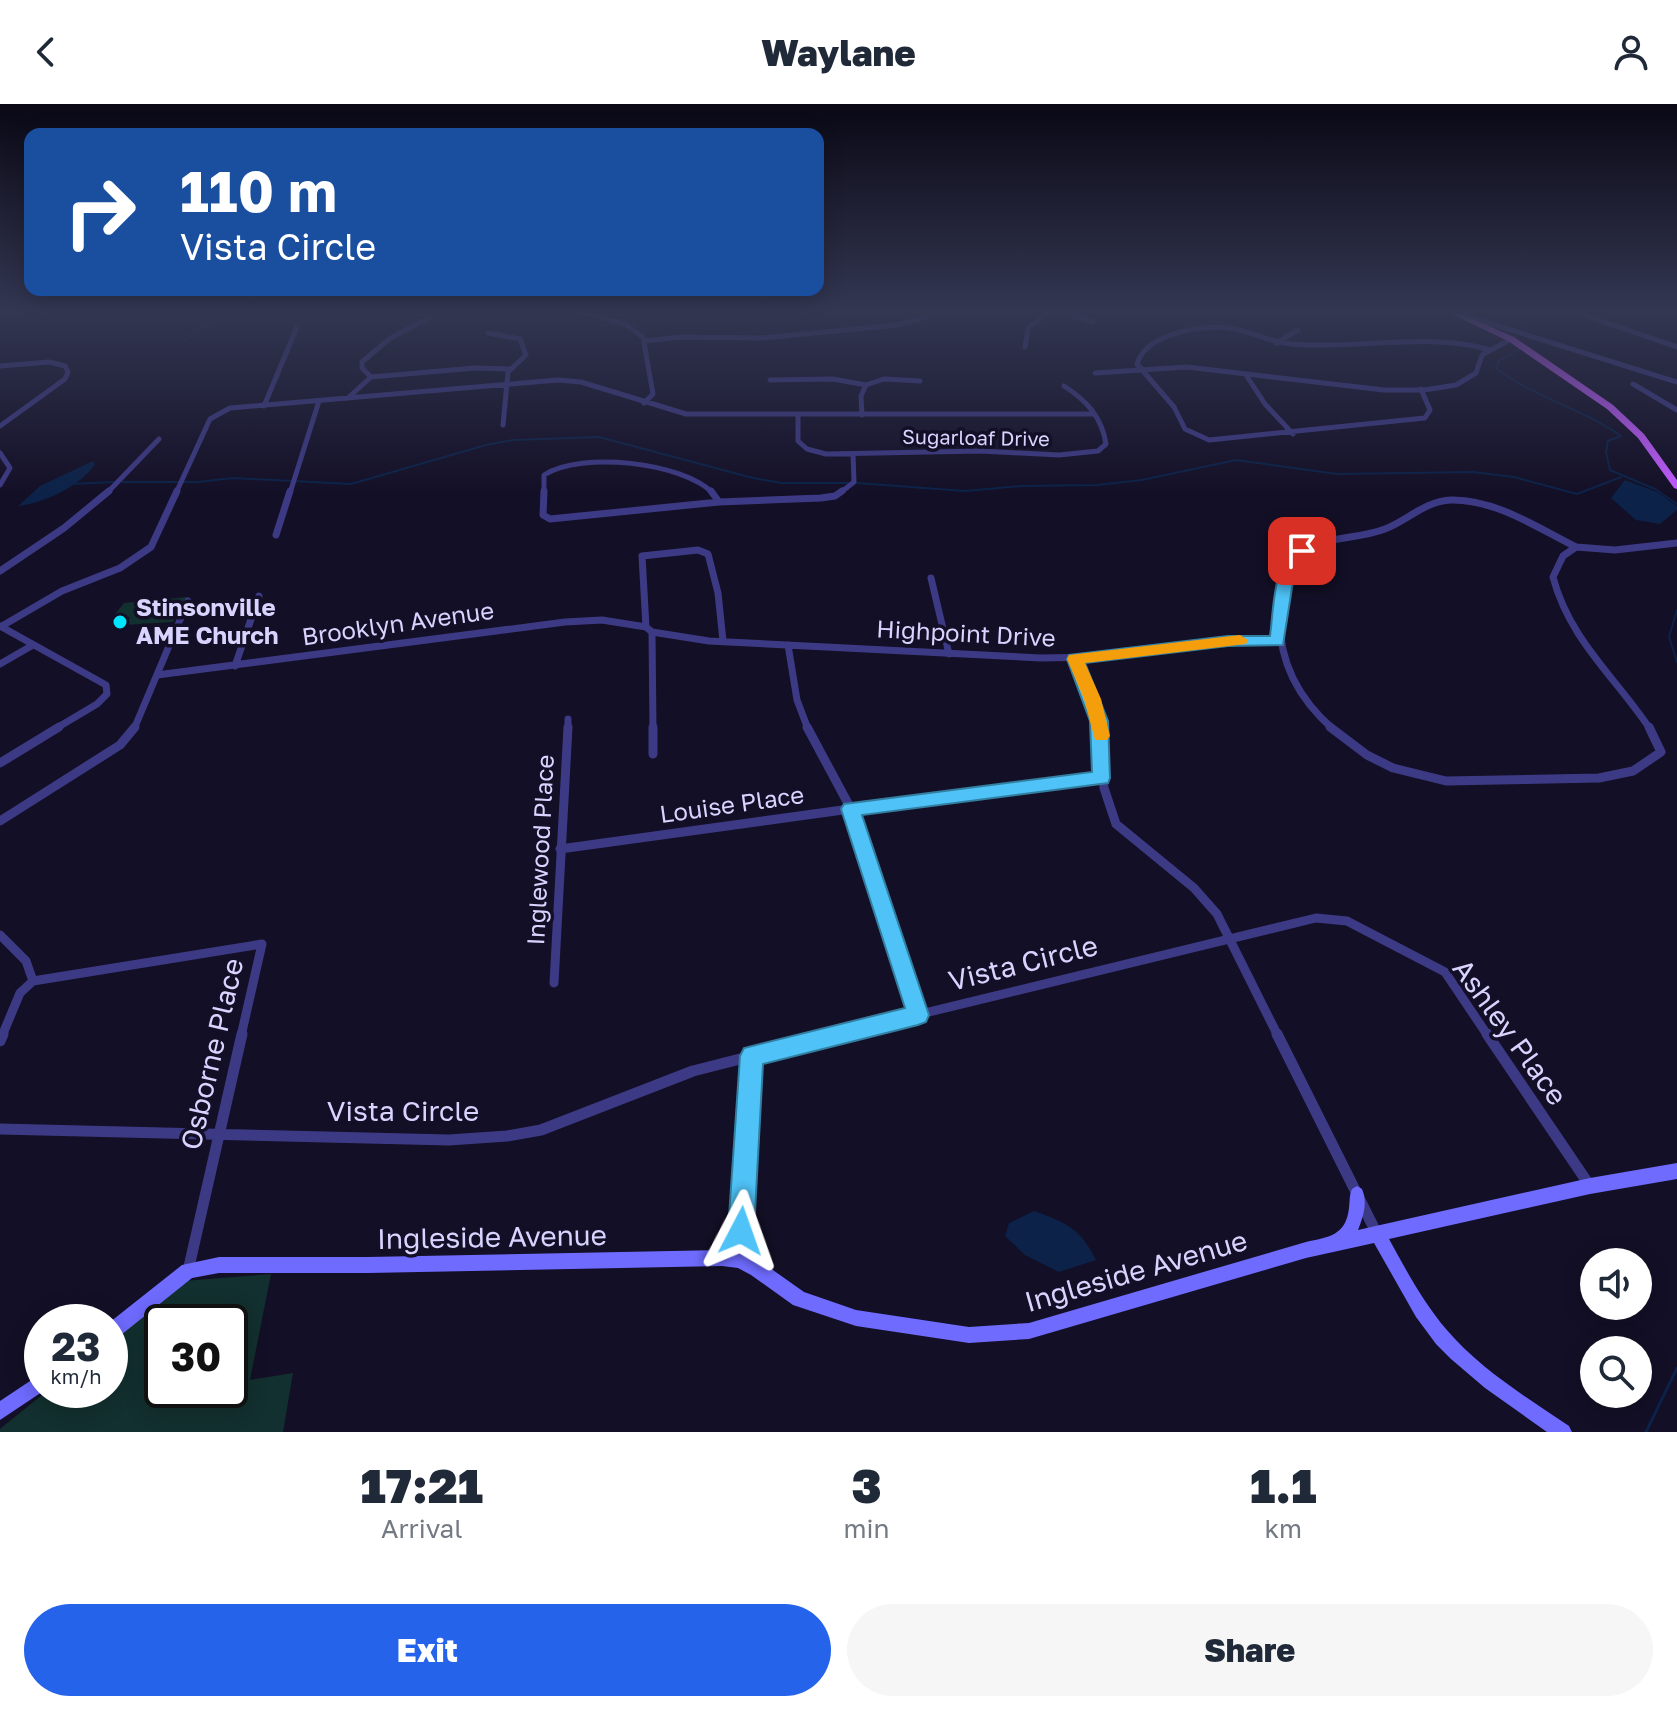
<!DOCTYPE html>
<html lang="en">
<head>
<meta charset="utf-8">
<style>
  body { margin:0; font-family:"Golos Text",sans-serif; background:#f6f6f7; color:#1f2937; height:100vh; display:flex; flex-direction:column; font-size:30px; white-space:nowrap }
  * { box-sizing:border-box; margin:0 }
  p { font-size:26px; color:#747a83 }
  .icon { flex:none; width:44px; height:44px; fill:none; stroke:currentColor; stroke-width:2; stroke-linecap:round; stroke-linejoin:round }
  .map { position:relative; height:1328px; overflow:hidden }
  .sheet { display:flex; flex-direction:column; background:#fff; flex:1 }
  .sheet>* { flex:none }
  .top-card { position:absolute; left:24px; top:24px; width:800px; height:168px; border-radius:16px; box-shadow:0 4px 20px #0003; background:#1a4fa0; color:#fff; overflow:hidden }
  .fabs { position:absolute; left:1580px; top:1144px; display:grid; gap:16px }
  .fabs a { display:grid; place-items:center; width:72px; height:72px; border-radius:50%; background:#fff; box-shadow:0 4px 20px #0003; font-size:40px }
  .speed { position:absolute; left:24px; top:1200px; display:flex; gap:16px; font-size:40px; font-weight:700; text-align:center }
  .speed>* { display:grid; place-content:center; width:104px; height:104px; border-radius:50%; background:#fff; box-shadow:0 4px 20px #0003; line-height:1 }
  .speed small { font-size:20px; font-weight:400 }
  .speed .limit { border:4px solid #111; border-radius:12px; background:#fff; color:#111 }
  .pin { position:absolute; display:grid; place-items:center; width:68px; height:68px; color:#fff; margin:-34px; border-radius:16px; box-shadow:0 4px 12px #0006 }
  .me { position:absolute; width:88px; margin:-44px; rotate:4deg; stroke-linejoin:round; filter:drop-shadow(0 0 6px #0008) }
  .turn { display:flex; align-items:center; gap:28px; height:168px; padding:0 24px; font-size:36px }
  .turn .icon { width:104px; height:104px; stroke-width:2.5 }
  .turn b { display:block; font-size:56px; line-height:68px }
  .eta { display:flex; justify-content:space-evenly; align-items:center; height:136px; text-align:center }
  .eta b { font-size:48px; font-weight:800; line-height:56px }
  .button { display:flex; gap:16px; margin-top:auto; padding:16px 24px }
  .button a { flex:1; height:92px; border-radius:48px; background:#2563eb; color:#fff; font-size:32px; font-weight:800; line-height:92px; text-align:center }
  .button a+a { background:#f6f6f7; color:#1f2937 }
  header { display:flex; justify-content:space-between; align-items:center; height:104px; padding:0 24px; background:#fff; font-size:36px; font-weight:800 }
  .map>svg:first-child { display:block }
  .green { fill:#12302f; fill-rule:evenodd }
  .water { fill:#0c2248 }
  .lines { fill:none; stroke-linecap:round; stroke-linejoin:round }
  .stream-far1 { stroke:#0c2248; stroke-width:2 }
  .stream { stroke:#0c2248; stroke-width:3 }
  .street-far3 { stroke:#3d3a85; stroke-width:5 }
  .street-far2 { stroke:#3d3a85; stroke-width:7 }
  .street-far1 { stroke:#3d3a85; stroke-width:9 }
  .street { stroke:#3d3a85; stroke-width:11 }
  .secondary { fill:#6f6bff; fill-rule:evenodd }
  .primary { fill:#c25bff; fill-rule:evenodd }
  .route { fill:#4fc3f7; stroke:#337fa1; stroke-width:2 }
  .slow { fill:#f59e0b }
  .poi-dot { fill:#00e5ff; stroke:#130f26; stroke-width:3 }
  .labels { text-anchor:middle; stroke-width:7; stroke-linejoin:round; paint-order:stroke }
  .far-street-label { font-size:20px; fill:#d9d4ff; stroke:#130f26 }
  .poi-label { font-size:24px; font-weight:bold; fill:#d9d4ff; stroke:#130f26; text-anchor:start }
  .street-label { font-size:24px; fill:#d9d4ff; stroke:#130f26 }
  .near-street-label { font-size:28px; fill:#d9d4ff; stroke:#130f26 }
</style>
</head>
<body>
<header><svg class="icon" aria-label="back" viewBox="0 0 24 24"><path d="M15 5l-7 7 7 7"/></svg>Waylane<svg class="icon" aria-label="person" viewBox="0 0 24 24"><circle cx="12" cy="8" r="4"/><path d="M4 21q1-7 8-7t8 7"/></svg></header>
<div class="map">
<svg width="1677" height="1328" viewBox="0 0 1677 1328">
  <rect width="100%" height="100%" fill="#130f26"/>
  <!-- green -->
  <path class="green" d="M187 493 173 518 125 521 130 513H125L126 510H115L124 499Z
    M271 1170 250 1276 293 1269 283 1328H0V1325L48 1286H110V1236L183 1177ZM162 1218H230V1286H162Z"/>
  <!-- water -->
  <path class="water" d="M93 357 95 360C81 382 44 399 18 402L40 382Z
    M1625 376 1657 388 1677 402V406L1660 420 1636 416 1611 394Z
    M1034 1107C1066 1118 1081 1125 1096 1156L1059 1168 1025 1151 1005 1132 1009 1119Z"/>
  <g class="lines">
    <!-- stream-far1 -->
    <path class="stream-far1" d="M1511 205 1528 227
      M184 236 212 216 217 205
      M1518 246 1500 256 1496 264C1534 294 1582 304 1621 332L1608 337 1606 348 1610 366 1655 385 1677 400
      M123 378H198L233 374 351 380 486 341 513 336 599 333 753 374 782 379H851
      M857 379 965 387 1021 382 1097 381 1142 376 1236 356 1337 370 1473 368 1514 373 1577 390 1621 373
      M69 380 116 378
      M1677 506 1669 533 1677 558"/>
    <!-- stream -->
    <path class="stream" d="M1646 1328 1677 1264"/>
    <!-- street-far3 -->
    <path class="street-far3" d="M572 205 625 220 643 233 653 290 644 299
      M1052 205 1093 218
      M1566 205 1677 243
      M1666 208 1677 210
      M1460 210 1677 278
      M432 212 389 235 362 258V264L371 273 475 264 509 265
      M488 229 520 235 526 251 508 268 503 321
      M645 237 680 233 763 234 896 221 924 214 941 205
      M1276 239 1298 226
      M1025 243 1028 224 1052 205
      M0 262 49 258 65 262 68 268 65 275 0 322
      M1095 269 1187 263 1384 286H1424L1456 281 1476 269 1482 251 1511 235
      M1246 271 1265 300 1293 330
      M770 276 833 275 866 281
      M1633 280 1677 306
      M1421 285 1430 306 1425 314 1209 336 1185 325 1174 303 1137 260C1145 232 1190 224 1215 223 1242 222 1266 238 1292 240 1357 246 1423 228 1487 245
      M348 294 371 273
      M264 302 297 223
      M798 311V337L807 345 826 350 981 347 1059 351 1098 347 1106 340C1102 313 1086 296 1064 282
      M862 311 861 292 866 281 884 275 920 277
      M0 349 10 364 0 381
      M107 389 159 335
      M176 389 210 315 230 304 558 276 581 278 686 310H1094
      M290 389 319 297
      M544 389V371C582 347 681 358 713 389
      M840 389 854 378 853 350"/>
    <!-- street-far2 -->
    <path class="street-far2" d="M544 387 543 411 550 415 719 398 711 387
      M719 398 821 394 835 392 842 387
      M276 431 290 387
      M1576 443 1615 446 1677 439
      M1576 443 1563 452 1553 473C1569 535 1616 574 1650 625
      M0 467 64 424 109 387
      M931 474 949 550
      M0 522 106 581 107 590 97 600 55 625
      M2 522 62 487 120 464 151 443 177 387
      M652 528 709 537 1041 554 1100 553 1228 537H1277
      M788 541 797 596 808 625
      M1075 555 1092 596 1100 625
      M0 560 33 541
      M235 562 259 492
      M157 571 565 518 602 516 646 523
      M134 625 188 497
      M568 625V615
      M653 625 652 528 646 523 642 452 698 446 708 450 718 489 723 537
      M1333 625C1292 589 1273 544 1282 490 1284 476 1287 460 1298 451 1322 431 1357 436 1385 425 1408 416 1425 397 1451 396 1495 395 1538 424 1576 443"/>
    <!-- street-far1 -->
    <path class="street-far1" d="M653 623V650
      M807 623 851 705 918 911
      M1099 623 1104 684 1116 720 1194 784 1217 810 1278 932
      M1330 623 1367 651 1393 664 1446 677 1599 674 1633 667 1661 648 1649 623
      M0 659 59 623
      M0 717 120 641 135 623
      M560 745 1002 684 1101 674
      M0 831 26 857 33 877 262 840 241 932
      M554 879 568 623
      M2 932 20 889 33 877
      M830 932 1316 814 1347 817 1445 868 1488 932"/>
    <!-- street -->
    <path class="street" d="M1277 930 1377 1130
      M1487 930 1590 1082
      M0 937 3 930
      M0 1025 449 1036 507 1032 541 1026 693 967 838 930
      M739 1156 752 952
      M188 1167 242 930"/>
    <!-- secondary -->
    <path class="secondary" d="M1677 1059V1075L1590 1090 1389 1135C1406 1166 1423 1198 1446 1225 1480 1265 1526 1293 1569 1322L1572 1328H1547L1485 1284 1451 1255 1436 1240 1416 1213 1374 1139 1306 1154 1029 1235 969 1239 856 1222 793 1201 751 1171 738 1164 722 1162 368 1169H219L192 1174 116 1235 110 1237V1218L182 1161 219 1153H368L722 1146 739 1148 763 1159 804 1188 856 1206 969 1223 1029 1219 1306 1138C1328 1133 1346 1132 1349 1104 1350 1097 1349 1092 1352 1085L1357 1082 1362 1085C1368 1099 1363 1113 1358 1126L1590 1074Z
      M42 1269V1286H45L0 1316V1297Z"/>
    <!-- primary -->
    <path class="primary" d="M1441 205H1449L1514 233 1613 301 1644 330 1677 376V385L1674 384 1638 334 1607 305 1508 237Z"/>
  </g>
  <!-- sky -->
  <linearGradient id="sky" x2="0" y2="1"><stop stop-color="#0a0815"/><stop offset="0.53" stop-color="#333752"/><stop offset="1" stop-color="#333752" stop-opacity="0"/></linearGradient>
  <rect width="1677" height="390" fill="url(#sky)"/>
  <!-- route -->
  <path class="route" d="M1302 443 1309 447 1294 471 1283 541 1228 542 1085 559 1108 617 1110 674 1108 679 862 711 929 911 926 918 918 921 763 960 754 1127 750 1136 741 1140 732 1136 728 1127 740 952 744 944 905 904 841 705 844 700 1092 668 1090 617 1067 555 1069 551 1228 532H1270C1274 505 1272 454 1302 443Z"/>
  <!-- slow -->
  <path class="slow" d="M1240 531 1248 536 1246 540 1085 559 1101 595 1110 632 1107 636H1095L1084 595 1067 555 1069 551Z"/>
  <!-- markers -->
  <circle class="poi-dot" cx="120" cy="518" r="8"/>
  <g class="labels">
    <!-- far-street labels -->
    <g class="far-street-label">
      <text transform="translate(976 334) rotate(1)" y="7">Sugarloaf Drive</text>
    </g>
    <!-- poi labels -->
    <g class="poi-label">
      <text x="136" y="512">Stinsonville<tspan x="136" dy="28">AME Church</tspan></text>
    </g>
    <!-- street labels -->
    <g class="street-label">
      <text transform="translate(398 520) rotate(-8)" y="8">Brooklyn Avenue</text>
      <text transform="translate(966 530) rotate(3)" y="8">Highpoint Drive</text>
      <text transform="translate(732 701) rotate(-8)" y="8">Louise Place</text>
      <text transform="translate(541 746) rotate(-87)" y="8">Inglewood Place</text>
    </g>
    <!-- near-street labels -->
    <g class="near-street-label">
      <text transform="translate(1023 859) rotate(-14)" y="10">Vista Circle</text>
      <text transform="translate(1510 928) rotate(54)" y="10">Ashley Place</text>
      <text transform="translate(212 950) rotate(-77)" y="10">Osborne Place</text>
      <text x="403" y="1017">Vista Circle</text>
      <text transform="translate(492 1133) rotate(-1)" y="10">Ingleside Avenue</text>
      <text transform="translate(1136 1167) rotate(-16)" y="10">Ingleside Avenue</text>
    </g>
  </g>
</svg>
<div class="fabs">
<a><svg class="icon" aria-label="sound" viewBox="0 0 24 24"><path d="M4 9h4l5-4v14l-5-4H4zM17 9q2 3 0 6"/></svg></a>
<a><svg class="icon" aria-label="search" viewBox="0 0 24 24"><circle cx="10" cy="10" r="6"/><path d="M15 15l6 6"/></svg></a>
</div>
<div class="speed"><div>23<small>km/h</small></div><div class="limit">30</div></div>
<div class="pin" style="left:1302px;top:447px;background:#d93025"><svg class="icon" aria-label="arrive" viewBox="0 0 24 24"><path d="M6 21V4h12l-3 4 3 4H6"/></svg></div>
<svg class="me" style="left:741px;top:1127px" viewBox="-20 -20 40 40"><path d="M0-17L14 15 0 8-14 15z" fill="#4fc3f7" stroke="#fff" stroke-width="4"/></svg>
<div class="top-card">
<div class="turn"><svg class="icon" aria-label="right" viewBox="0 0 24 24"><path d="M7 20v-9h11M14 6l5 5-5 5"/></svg><div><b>110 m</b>Vista Circle</div></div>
</div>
</div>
<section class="sheet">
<div class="eta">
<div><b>17:21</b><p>Arrival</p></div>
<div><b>3</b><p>min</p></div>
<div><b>1.1</b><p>km</p></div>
</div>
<div class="button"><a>Exit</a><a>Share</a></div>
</section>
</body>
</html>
